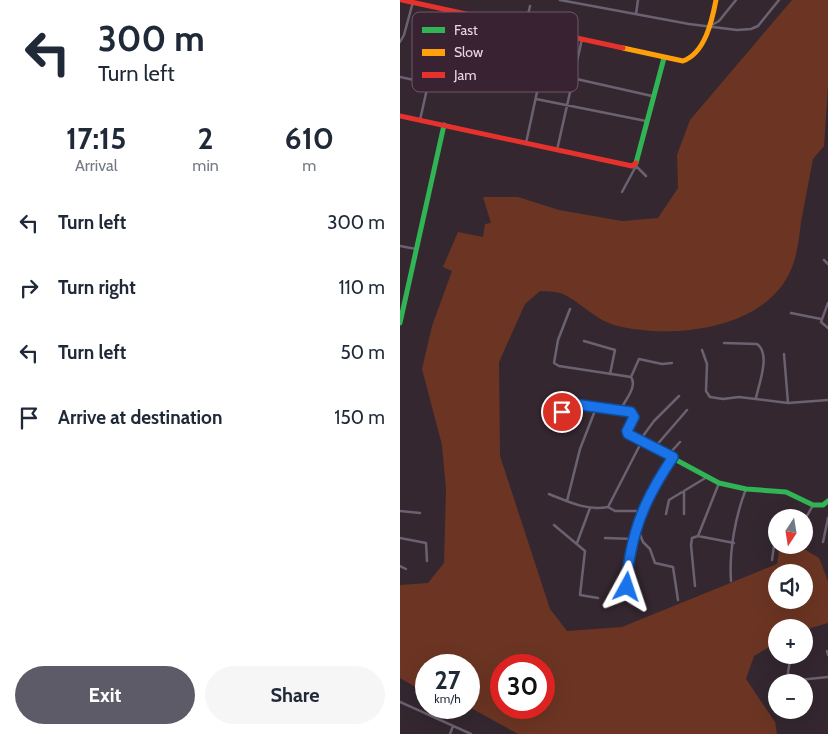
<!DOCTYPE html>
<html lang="en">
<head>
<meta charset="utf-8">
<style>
  body { margin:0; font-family:Cabin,sans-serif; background:#f6f6f7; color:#1f2937; height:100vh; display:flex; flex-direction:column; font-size:19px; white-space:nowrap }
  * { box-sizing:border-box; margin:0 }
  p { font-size:16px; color:#747a83 }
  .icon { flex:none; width:28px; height:28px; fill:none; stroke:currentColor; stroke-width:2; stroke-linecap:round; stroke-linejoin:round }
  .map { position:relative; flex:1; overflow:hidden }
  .drawer { display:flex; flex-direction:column; background:#fff; width:400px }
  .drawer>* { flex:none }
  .hud { background:#fff; color:#1f2937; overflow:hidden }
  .needle { width:32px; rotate:192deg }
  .tools { position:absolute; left:368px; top:509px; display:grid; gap:10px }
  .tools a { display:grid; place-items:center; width:45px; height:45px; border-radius:50%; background:#fff; box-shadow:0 5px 20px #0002; font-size:25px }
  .speed { position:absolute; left:15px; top:654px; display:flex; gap:10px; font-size:25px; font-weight:700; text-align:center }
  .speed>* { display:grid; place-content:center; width:65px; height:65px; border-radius:50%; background:#fff; box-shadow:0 5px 20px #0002; line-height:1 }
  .speed small { font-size:12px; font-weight:400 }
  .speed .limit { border:8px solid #d22; background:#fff; color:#111 }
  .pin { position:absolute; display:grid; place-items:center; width:42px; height:42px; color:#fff; margin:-21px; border:2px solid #fff; border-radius:50%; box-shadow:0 1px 5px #0007 }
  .me { position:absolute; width:55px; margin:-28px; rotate:5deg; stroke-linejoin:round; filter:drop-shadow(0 0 4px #0008) }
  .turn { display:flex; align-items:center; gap:18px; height:105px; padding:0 15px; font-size:22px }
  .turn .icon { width:65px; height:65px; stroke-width:2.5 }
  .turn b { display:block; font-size:35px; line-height:42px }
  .eta { display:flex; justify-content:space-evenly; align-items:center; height:85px; text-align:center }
  .eta b { font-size:30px; font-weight:700; line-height:35px }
  .button { display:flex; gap:10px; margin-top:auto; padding:10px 15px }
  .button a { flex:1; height:58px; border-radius:30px; background:#5d5b68; color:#fff; font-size:20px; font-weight:700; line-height:58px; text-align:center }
  .button a+a { background:#f6f6f7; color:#1f2937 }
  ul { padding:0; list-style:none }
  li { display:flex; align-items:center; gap:15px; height:65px; padding:0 15px }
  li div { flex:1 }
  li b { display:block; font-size:19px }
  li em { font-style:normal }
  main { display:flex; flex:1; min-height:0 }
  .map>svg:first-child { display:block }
  .green { fill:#6c3523; fill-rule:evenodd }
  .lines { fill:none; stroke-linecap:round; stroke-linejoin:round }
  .street { stroke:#6b6271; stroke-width:2.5 }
  .fast { stroke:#30b455; stroke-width:5 }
  .slow { stroke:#ff9f0a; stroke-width:5 }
  .jam { stroke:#e5322d; stroke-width:5 }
  .route-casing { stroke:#114b97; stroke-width:12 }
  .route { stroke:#1a73e8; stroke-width:9 }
  .key { fill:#392232; stroke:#6d5867; stroke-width:1 }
  .key-label { font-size:14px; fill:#e7d7e1 }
</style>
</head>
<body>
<main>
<section class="drawer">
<div class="hud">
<div class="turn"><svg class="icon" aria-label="left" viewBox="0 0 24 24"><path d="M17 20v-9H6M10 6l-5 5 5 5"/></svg><div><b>300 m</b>Turn left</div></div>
</div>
<div class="eta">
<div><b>17:15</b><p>Arrival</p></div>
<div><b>2</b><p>min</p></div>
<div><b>610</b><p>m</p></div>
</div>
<ul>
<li><svg class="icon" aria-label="left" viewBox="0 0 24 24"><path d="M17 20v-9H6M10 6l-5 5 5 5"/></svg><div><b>Turn left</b></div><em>300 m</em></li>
<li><svg class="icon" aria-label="right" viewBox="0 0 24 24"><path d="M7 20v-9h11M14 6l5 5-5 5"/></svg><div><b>Turn right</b></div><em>110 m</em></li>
<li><svg class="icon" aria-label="left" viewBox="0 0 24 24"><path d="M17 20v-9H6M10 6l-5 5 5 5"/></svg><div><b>Turn left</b></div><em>50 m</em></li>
<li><svg class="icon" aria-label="arrive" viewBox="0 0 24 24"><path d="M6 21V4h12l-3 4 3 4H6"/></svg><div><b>Arrive at destination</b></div><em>150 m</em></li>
</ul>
<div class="button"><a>Exit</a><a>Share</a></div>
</section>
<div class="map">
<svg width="428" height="734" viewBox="0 0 428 734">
  <rect width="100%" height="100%" fill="#342730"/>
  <!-- green -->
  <path class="green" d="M392 0H428V86L424 146 413 159C409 180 405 201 401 222 399 239 397 258 389 274 361 330 272 339 218 326 196 321 182 303 163 294 156 291 147 292 140 291L125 304 99 362 100 456 150 609 167 631 222 627 377 564 379 550 404 549 419 558 428 581V623L404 630V628H376V643L354 656 346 679 375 722 377 734H118L69 707V665H26V693L0 678V585L28 583 44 563 46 489 42 445 22 369 32 326 52 271 43 267 58 232 83 237 85 224 91 223 83 197H118L159 210 222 221 258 218 278 188 277 155 290 120ZM376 572H404V600H376ZM101 665H144V708H101Z"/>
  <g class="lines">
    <!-- street -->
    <path class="street" d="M160 0 289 24 337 30 351 29 358 26 379 0
      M236 14 238 0
      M312 25 319 21 336 0
      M125 27 130 6
      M0 42 4 35 13 2
      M34 53 140 76
      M85 64 94 20
      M0 77 28 83
      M172 78 252 96
      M136 99 246 121
      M20 120 45 9
      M126 143 150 32
      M157 150 182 39
      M236 166 246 176
      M222 192 236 166
      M0 246 16 249
      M424 260 428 264
      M428 303 421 322 428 328
      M170 309 158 340 154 363 159 366 231 377C238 387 224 401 220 411
      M391 313 421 319
      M184 341 215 350 210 374
      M324 343 357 344C371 354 359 383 356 398
      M302 350 307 364 306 391 310 397 323 399 339 397 388 403 428 400
      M384 354 388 403
      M231 377 239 359 262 364 272 363
      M240 440 254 421 279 396
      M255 447 287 410
      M269 454 280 442
      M149 494C169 502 187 511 208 507L242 441
      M167 501 180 449 196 408
      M208 507 215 511H241
      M0 511 20 513
      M266 514 269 500 307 477
      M284 514V491
      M380 518 385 512 407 516 413 505
      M154 525 185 551 180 595 198 598
      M237 527 243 542 250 549 255 563 273 567 278 600
      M298 536 319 483
      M0 538 26 543 27 561
      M205 538 234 539
      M423 542 428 518
      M177 543 190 508
      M372 560 376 532
      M0 566 6 569
      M331 581C329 552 335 517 346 489
      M295 586 291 545 292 538 298 536 334 543
      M226 600V577L241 511 272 458
      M427 651 428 655
      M391 655 388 672 389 681 428 677
      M0 702 71 734
      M50 734 53 726"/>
    <!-- fast -->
    <path class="fast" d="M236 163 264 58
      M0 323 44 125
      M160 414 168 406 175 404 231 413 234 417 227 431 228 434 319 483 346 489 386 492 413 505H423L428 501"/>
    <!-- slow -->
    <path class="slow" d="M223 48 283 61C305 53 312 21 316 0"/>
    <!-- jam -->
    <path class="jam" d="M2 0 223 48
      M0 116 232 166 236 163"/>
  </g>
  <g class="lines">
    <!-- route casing -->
    <g class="route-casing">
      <path id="route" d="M162 412 174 404 231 412 234 417 227 431 228 434 273 457C251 490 237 517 230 556 228 567 226 577 227 587"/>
    </g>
    <!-- route -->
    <use href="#route" class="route"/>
  </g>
  <!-- legend -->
  <rect x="12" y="12" width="166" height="80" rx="8" class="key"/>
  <rect x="22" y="27" width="23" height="6" fill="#30b455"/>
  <rect x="22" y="49" width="23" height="7" fill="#ff9f0a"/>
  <rect x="22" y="72" width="23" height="6" fill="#e5322d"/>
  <g class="key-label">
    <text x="54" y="35">Fast</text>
    <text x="54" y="57">Slow</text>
    <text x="54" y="80">Jam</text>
  </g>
</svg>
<div class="tools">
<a><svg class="needle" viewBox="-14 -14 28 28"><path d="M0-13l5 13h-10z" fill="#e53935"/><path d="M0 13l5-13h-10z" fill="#747a83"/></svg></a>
<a><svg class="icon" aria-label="sound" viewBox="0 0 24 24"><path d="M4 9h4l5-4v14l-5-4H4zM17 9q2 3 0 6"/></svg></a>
<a>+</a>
<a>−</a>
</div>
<div class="speed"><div>27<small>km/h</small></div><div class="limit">30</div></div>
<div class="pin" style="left:162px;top:412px;background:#d93025"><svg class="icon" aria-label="arrive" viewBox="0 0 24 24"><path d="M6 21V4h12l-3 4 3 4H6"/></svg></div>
<svg class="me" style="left:227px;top:587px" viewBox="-20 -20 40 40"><path d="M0-17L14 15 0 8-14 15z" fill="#1a73e8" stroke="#fff" stroke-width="4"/></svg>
</div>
</main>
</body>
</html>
